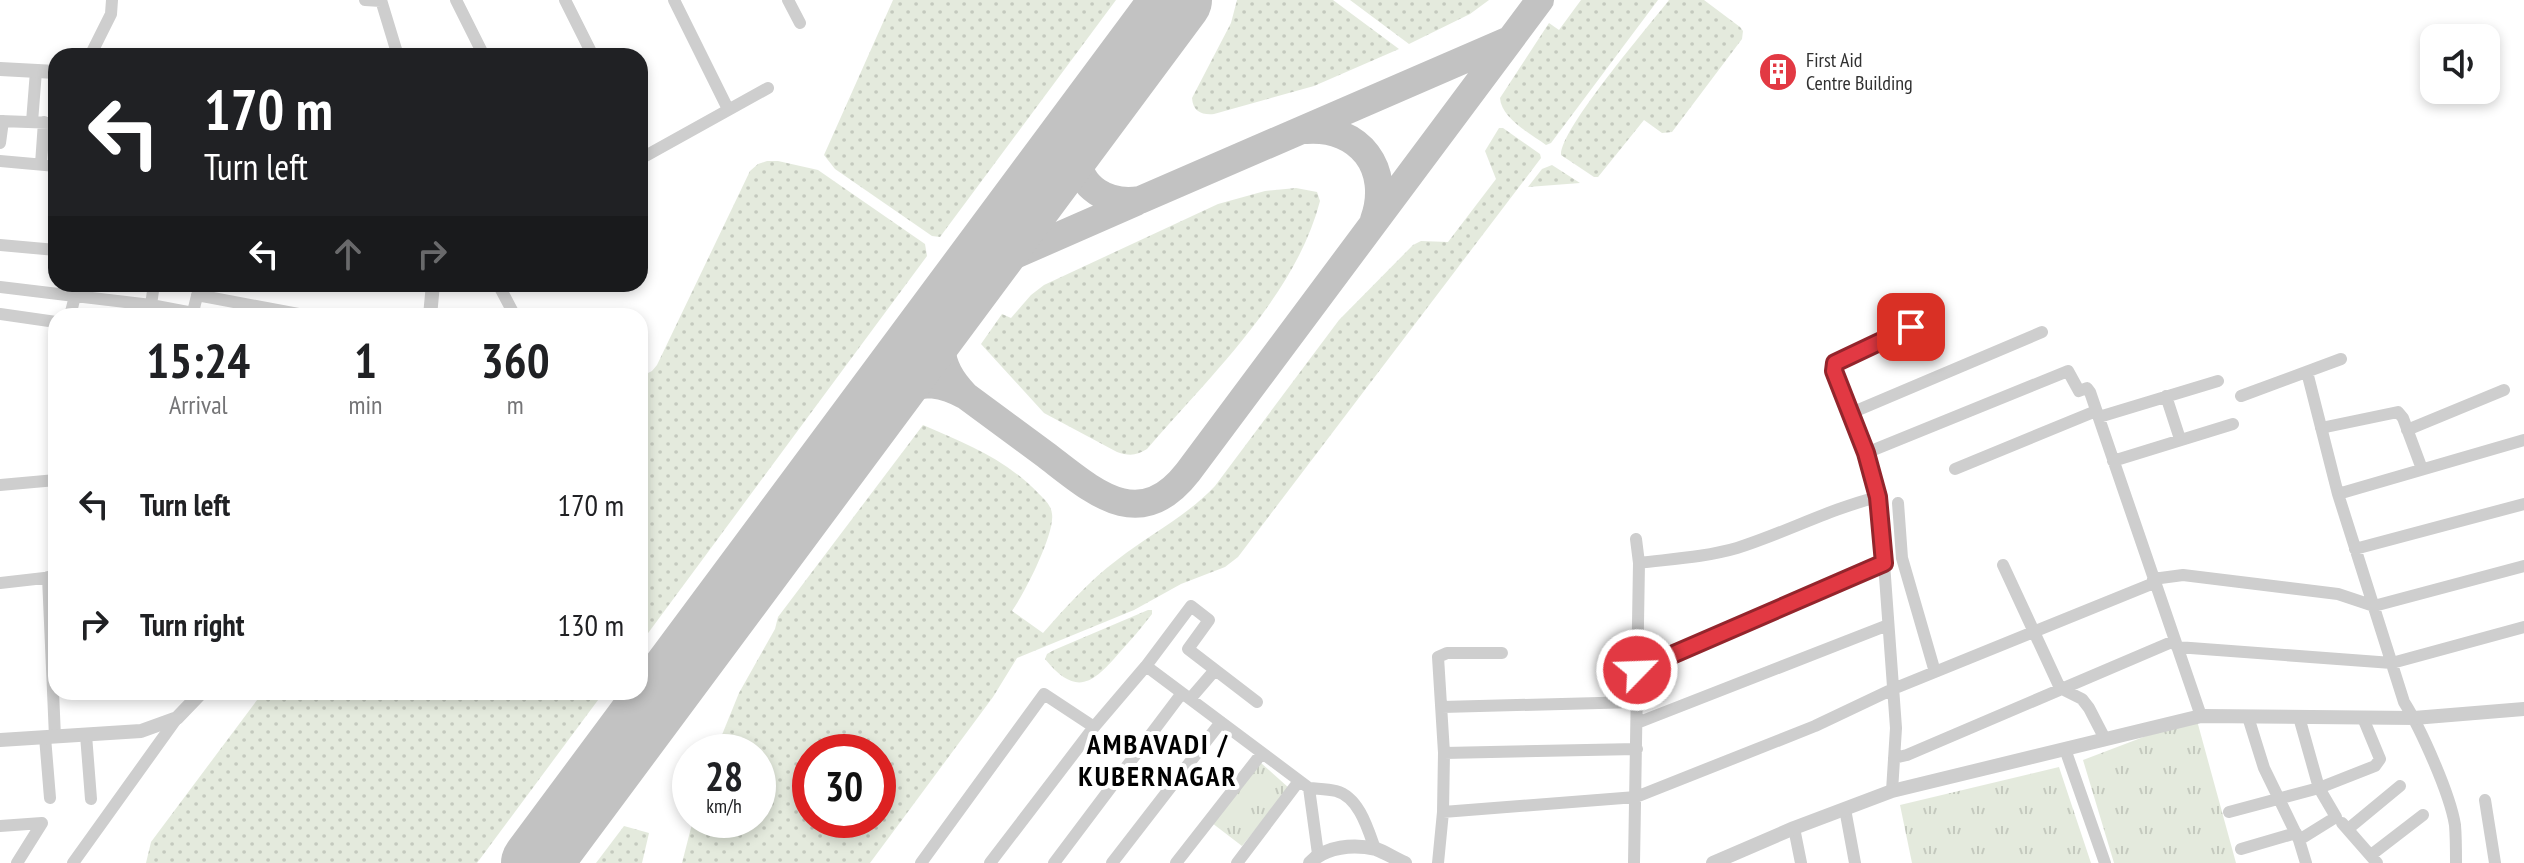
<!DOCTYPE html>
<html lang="en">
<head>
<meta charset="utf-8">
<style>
  body { margin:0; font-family:"PT Sans Narrow",sans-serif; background:#f6f6f6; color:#202124; height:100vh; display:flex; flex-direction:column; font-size:30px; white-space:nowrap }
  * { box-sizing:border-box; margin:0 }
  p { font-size:26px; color:#757577 }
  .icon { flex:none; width:44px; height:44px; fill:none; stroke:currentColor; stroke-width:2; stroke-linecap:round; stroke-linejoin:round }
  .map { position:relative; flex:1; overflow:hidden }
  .side { position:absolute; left:48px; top:308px; width:600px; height:392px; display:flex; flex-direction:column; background:#fff; border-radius:24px; box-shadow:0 4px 12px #0003 }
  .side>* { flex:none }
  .top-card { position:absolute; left:48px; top:48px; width:600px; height:244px; border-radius:24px; box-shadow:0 4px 12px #0003; background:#202124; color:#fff; overflow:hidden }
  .buttons { position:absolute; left:2420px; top:24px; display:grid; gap:16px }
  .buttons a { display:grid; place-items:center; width:80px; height:80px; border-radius:16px; background:#fff; box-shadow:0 4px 12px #0003; font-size:40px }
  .speed { position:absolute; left:672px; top:734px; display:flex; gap:16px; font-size:40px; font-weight:700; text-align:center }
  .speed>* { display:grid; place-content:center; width:104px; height:104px; border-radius:50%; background:#fff; box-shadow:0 4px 12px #0003; line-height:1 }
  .speed small { font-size:20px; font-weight:400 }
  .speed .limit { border:12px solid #d22; background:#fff; color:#111 }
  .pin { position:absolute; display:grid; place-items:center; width:68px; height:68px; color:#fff; margin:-34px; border-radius:16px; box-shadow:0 4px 12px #0006 }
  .me { position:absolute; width:88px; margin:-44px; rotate:66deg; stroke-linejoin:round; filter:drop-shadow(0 0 6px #0008) }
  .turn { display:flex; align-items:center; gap:28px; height:168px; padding:0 24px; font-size:36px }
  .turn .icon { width:104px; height:104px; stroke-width:2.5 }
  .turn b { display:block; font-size:56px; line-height:68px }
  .lanes { display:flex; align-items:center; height:76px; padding:0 24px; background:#0003; justify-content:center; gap:40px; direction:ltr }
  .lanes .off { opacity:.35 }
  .eta { display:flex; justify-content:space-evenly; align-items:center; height:136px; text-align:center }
  .eta b { font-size:48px; font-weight:800; line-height:56px }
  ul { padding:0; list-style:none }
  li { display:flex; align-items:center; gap:24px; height:120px; padding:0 24px }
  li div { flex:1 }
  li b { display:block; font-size:30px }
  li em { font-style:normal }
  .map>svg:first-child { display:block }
  .grass { fill:url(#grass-dots); fill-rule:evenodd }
  .park { fill:url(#park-tufts) }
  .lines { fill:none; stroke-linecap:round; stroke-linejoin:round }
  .taxiway { stroke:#c2c2c2; stroke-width:28 }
  .runway { stroke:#c2c2c2; stroke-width:70 }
  .minor { stroke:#cecece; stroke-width:12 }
  .tertiary { stroke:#cecece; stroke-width:14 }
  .route-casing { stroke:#93252c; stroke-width:20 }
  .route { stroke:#e23943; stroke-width:14 }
  .labels { text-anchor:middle; stroke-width:8; stroke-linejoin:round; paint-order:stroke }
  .poi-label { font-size:20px; fill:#313131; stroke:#fff; text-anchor:start }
  .district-label { font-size:28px; font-weight:bold; letter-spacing:2px; fill:#000; stroke:#fff }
</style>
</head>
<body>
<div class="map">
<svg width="2524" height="863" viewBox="0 0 2524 863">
  <defs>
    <pattern id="grass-dots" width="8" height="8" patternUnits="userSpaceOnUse" patternTransform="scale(2)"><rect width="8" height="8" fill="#e4eadd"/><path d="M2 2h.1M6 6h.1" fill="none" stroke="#c4c9be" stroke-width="1.8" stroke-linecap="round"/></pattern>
    <pattern id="park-tufts" width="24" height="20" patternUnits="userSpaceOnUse" patternTransform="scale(2)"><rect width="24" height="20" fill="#e4eadd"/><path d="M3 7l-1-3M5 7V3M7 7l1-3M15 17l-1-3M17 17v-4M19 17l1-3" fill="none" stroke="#c4c9be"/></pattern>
  </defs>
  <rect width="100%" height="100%" fill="#fff"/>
  <!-- grass -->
  <path class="grass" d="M893 0H1116L940 237 932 236 835 169 824 155Z
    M1237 0H1333L1399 49 1314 86 1214 114C1202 115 1193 112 1192 98L1231 23Z
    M1350 0H1489L1470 14 1409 44Z
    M1581 0H1658L1551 143 1546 145C1531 134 1501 118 1500 98L1549 23 1559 30Z
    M1669 0H1704L1740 27 1743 31 1742 39 1672 132 1662 133 1644 120 1598 177H1594L1561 155C1560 129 1649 26 1669 0Z
    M1499 128H1503L1540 154 1541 158 1238 557 1225 567 1181 584 1134 610 1017 658 993 697 870 863H682L693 820H758V752H715L739 693 775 629 778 617 923 425C966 444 1006 459 1039 494 1045 500 1051 505 1052 514 1055 534 1024 594 1012 611L1043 633C1066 607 1089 581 1117 560 1150 534 1187 516 1215 486L1339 320 1413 245 1421 241 1448 242 1496 179 1485 151ZM878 752V820H810V752Z
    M767 161H778L818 170 925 244 927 256 640 644V377L652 371 657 365 750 171 758 164Z
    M1552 165 1580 183 1528 187 1542 169Z
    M1296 188 1317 192 1320 201C1296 295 1209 377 1147 449 1136 456 1129 456 1117 452L1044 413 981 344 1002 314 1011 318 1031 295 1044 285 1218 204 1265 191Z
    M1148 610H1152V614C1142 627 1131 640 1120 652 1093 683 1077 698 1045 659L1047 654 1054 650Z
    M263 692H604L477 863H146L151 842Z
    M624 826 649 833 642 863H596Z"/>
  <!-- park -->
  <path class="park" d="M2196 717 2236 863H2114L2083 760Z
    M1261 763 1289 788 1242 846 1212 823Z
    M2059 767 2091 863H1912L1900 805Z"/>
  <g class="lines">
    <!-- taxiway -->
    <path class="taxiway" d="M1086 122C1083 133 1078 143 1078 154 1077 189 1110 205 1140 200L1507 41
      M1306 130C1360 126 1392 169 1374 220
      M972 276 992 265 1136 202
      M959 295C939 335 931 360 965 395
      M859 428C893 393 916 369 966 396 992 415 1019 435 1046 455 1093 491 1139 535 1188 472L1540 0"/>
    <!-- runway -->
    <path class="runway" d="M536 863 1177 0"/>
    <!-- minor -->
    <path class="minor" d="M365 0 381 1
      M381 0 398 56
      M456 0 484 56
      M565 0 593 56
      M674 0 728 109
      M788 0 800 23
      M90 56 111 14 112 0
      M0 121 56 123
      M32 122 36 71
      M0 143 3 121
      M640 159 768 88
      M0 161 56 166
      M41 164 44 122
      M0 245 56 250
      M75 284V296L151 305
      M154 284 151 305 193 313
      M498 284 515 316
      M0 287 75 296 70 316
      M197 295 309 316
      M0 314 56 322
      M1936 315 1835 363 1834 371 1866 453 2068 371 2079 391 2087 388 2090 392 2201 716
      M192 316 200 284
      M2307 372 2338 494 2404 702C2421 729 2450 794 2455 825 2456 837 2456 851 2456 863
      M2166 396 2180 439
      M2241 396 2341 359
      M1851 413 2042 332
      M2099 417 2218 381
      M2321 428 2398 412 2403 418 2422 469
      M2407 430 2504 390
      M1866 453 1878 497 1884 563 1896 728 1892 791
      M2113 461 2233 424
      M1955 469 2096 411
      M0 485 56 480
      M2338 494 2524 440
      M1898 503 1902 558 1935 672
      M2355 549 2524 504
      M1639 563C1671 559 1706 557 1737 548 1785 533 1829 509 1878 497
      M2003 565 2060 688 2082 699 2089 708 2105 739
      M48 577 55 737
      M2153 579 2183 575 2338 594 2374 606 2524 566
      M0 583 53 577
      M2177 647 2392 663 2524 627
      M1146 666 1191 606 1209 620 1188 649 1257 702
      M1637 670 1884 563
      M1190 699 1215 670
      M1442 707 1637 702
      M2248 717 2264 768 2299 840
      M2299 717 2319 788 2336 817 2299 840 2306 863
      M1637 723 1888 625
      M86 735 91 799
      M45 737 50 798
      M2065 749 2105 863
      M1444 753 1637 749
      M1894 758 1907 755 2174 641
      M1309 788C1318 789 1327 789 1336 791 1359 797 1368 829 1375 849
      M2485 800 2495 863
      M1845 809 1855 863
      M1443 812 1636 797 1815 726 1893 689 2154 583
      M2229 812 2319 788 2375 766 2380 759 2363 718
      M2342 823 2377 863
      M0 826 42 823 17 863
      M1794 828 1801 863
      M2348 829 2400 786
      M2241 849 2296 833
      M2371 855 2423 815
      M73 863 177 718
      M921 863 1044 694 1094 727
      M990 863 1094 727 1146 666 1309 788 1318 854
      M1054 863 1182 693
      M1112 863 1221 722
      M1176 863 1262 753
      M1237 863 1299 781
      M1438 863 1443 812 1444 753 1438 657 1447 653H1502
      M1634 863 1639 563 1636 539"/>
    <!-- tertiary -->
    <path class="tertiary" d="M0 69 56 72
      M430 316 433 284
      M0 740 141 731 177 718 202 692
      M1310 863C1325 846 1354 844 1376 849 1385 852 1395 859 1405 863
      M1713 863 1794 828 1892 791 2201 716 2414 718 2524 709"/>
  </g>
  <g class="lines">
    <!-- route casing -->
    <g class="route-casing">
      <path id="route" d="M1637 670 1884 563 1878 497 1866 453 1834 371 1835 363 1911 327"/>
    </g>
    <!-- route -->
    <use href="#route" class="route"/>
  </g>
  <!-- icons -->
  <defs>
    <g id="building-disc" transform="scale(2)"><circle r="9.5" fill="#e23943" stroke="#fff"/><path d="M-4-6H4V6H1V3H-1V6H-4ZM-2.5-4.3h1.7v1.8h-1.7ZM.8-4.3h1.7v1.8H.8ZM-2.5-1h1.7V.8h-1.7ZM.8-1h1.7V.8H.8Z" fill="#fff"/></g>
  </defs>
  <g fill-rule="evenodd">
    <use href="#building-disc" x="1778" y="72"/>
  </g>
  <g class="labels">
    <!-- poi labels -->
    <g class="poi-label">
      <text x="1806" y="67">First Aid<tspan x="1806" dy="23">Centre Building</tspan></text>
    </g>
    <!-- district labels -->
    <g class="district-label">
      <text x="1158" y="754">AMBAVADI /<tspan x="1158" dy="32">KUBERNAGAR</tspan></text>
    </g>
  </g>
</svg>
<div class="buttons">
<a><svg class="icon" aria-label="sound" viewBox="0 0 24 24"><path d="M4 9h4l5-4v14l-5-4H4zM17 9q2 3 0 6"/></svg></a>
</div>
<div class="speed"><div>28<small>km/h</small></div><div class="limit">30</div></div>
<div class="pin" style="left:1911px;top:327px;background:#d93025"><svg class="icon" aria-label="arrive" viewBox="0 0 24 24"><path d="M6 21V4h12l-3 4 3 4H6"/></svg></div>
<svg class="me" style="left:1637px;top:670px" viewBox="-20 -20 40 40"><circle r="17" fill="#e23943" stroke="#fff" stroke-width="3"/><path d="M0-11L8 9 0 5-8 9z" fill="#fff"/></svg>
<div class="top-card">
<div class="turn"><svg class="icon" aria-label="left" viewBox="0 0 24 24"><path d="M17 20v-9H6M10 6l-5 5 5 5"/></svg><div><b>170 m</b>Turn left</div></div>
<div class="lanes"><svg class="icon" aria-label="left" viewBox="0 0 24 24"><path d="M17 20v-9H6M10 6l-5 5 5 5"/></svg><svg class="icon off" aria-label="ahead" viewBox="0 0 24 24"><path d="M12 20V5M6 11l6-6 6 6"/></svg><svg class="icon off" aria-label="right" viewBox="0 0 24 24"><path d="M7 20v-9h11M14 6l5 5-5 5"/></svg></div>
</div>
<section class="side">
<div class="eta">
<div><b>15:24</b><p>Arrival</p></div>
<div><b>1</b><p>min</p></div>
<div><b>360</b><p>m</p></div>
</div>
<ul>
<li><svg class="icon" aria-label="left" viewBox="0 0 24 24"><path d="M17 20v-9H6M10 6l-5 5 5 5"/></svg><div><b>Turn left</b></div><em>170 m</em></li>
<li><svg class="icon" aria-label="right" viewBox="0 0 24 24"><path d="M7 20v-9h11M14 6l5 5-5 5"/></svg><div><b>Turn right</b></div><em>130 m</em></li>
</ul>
</section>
</div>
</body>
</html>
